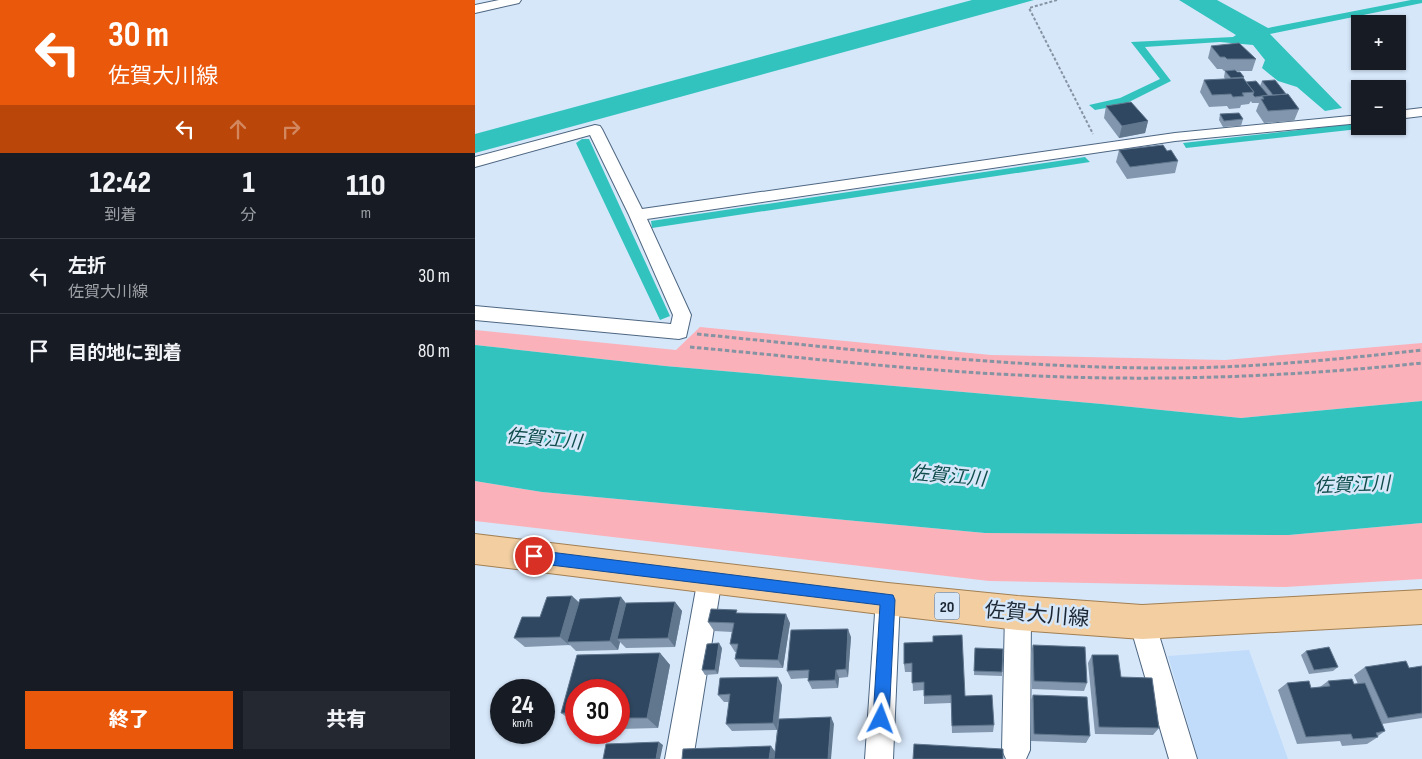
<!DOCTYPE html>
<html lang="ja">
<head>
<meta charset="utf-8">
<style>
  body { margin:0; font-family:"Sofia Sans Condensed","Noto Sans JP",sans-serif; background:#242831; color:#f1f3f6; height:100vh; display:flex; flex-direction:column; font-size:19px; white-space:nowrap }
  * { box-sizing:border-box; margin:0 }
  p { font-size:16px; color:#9ea1a6 }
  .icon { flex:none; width:28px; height:28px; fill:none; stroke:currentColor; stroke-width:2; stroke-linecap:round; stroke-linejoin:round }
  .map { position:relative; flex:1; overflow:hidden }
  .side { display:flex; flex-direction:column; background:#171b24; width:475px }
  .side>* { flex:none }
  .top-card { background:#ea580c; color:#fff; overflow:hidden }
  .buttons { position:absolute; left:876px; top:15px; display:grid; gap:10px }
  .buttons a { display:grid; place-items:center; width:55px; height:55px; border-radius:0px; background:#171b24; box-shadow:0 1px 4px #0004; font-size:25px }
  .speed { position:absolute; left:15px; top:679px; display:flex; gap:10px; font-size:25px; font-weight:700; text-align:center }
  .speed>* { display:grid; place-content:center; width:65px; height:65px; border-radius:50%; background:#171b24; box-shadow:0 1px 4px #0004; line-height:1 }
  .speed small { font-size:12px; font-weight:400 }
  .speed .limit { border:8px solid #d22; background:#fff; color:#111 }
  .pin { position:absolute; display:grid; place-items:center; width:42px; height:42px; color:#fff; margin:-21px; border:2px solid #fff; border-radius:50%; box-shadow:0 1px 5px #0007 }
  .me { position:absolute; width:55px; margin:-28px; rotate:3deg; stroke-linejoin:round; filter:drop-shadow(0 0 4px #0008) }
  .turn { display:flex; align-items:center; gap:18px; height:105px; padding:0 25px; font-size:22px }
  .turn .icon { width:65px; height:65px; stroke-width:2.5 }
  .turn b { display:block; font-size:35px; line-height:42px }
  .lanes { display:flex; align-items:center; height:48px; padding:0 25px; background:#0003; justify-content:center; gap:25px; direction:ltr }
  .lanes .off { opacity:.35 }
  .eta { display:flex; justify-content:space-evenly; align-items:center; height:85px; text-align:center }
  .eta b { font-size:30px; font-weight:800; line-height:35px }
  .cta { display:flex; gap:10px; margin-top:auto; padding:10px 25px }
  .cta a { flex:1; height:58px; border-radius:0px; background:#ea580c; color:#fff; font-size:20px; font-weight:800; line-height:58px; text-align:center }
  .cta a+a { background:#242831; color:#f1f3f6 }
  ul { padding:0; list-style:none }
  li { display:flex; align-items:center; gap:15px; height:75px; padding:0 25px; border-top:1px solid #363941 }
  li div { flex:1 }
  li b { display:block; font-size:19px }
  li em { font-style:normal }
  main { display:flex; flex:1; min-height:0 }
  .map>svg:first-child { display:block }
  .built { fill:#c1dcfa }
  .green { fill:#fbb1b9 }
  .water { fill:#33c3be }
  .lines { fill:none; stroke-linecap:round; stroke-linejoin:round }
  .minor-casing { stroke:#4d6681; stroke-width:2 }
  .primary-casing { stroke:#a27f52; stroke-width:2 }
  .path-far1 { stroke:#8693a3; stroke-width:2; stroke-dasharray:3 2; stroke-linecap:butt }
  .path { stroke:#8693a3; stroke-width:3; stroke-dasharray:4.5 2.5; stroke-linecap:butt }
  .minor { fill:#fff; fill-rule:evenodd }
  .primary { fill:#f2cea1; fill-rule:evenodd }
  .wall { fill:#8297ad }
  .shaded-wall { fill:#61778e }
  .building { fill:#2f4760; stroke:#61778e }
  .route { fill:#1a73e8; stroke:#114b97 }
  .labels { text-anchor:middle; stroke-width:5; stroke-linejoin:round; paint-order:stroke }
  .shield { fill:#d6e7fa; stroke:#54616f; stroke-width:1 }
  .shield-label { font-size:16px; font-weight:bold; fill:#1d2733 }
  .water-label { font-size:19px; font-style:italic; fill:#114d4b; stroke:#d6e7fa }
  .near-street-label { font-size:21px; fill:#1d2733; stroke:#d6e7fa }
</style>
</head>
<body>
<main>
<section class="side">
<div class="top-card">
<div class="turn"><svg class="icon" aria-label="left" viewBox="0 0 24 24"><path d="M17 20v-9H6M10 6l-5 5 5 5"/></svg><div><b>30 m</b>佐賀大川線</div></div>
<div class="lanes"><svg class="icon" aria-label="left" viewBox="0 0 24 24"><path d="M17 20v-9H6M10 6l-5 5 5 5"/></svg><svg class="icon off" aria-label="ahead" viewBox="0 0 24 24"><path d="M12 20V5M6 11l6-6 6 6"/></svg><svg class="icon off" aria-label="right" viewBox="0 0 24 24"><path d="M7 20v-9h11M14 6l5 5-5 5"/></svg></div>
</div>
<div class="eta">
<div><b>12:42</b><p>到着</p></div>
<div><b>1</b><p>分</p></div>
<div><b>110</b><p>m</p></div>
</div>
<ul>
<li><svg class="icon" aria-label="left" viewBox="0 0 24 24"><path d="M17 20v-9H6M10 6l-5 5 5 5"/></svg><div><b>左折</b><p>佐賀大川線</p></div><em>30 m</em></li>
<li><svg class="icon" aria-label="arrive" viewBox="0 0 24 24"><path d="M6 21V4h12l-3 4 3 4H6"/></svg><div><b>目的地に到着</b></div><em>80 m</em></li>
</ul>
<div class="cta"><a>終了</a><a>共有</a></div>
</section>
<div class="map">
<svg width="947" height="759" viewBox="0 0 947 759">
  <rect width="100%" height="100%" fill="#d6e7fa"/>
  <!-- built -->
  <path class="built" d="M774 650 813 759H723L693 656Z"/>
  <!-- green -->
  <path class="green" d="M225 327 516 355 750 360 947 343V401L766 418 627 404 190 366 0 345V330L201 350Z
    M0 481 67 492 510 533 814 535 947 523V579L810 587 514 581 0 521Z"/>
  <!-- water -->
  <path class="water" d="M497 0H559L0 153V134Z
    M704 0H742L793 28 936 0H947V3L795 34 867 108 850 111 822 87 803 81 787 68 790 60 778 45 745 42 670 47 696 81 648 105 620 110 614 105 645 98 685 79 656 42 758 37 761 35Z
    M885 123V126H911L711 148 708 143Z
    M107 139H114L195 316 185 320 101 143Z
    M610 157 615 162 177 228 176 221Z
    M0 345 190 366 627 404 766 418 947 401V523L814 535 510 533 67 492 0 481Z"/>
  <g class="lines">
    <!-- minor casing -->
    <g class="minor-casing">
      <path id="minor" d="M24 0H46L44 3 0 13V5Z
        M947 108V116L922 119V111Z
        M885 115V123L700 141 172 219 216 315 211 337 204 339 0 320V306L196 324 198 315 154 215 115 135 0 167V157L120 125 125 126 127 129 167 209 700 133Z
        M235 567 244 570 247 578 218 759H190L223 578 226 570Z
        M413 587 422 591 425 599 418 759H390L401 599 404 591Z
        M543 601 552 604 556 613 555 750 551 759H531L527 750 530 613 534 604Z
        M667 610 676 613 680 622 722 759H694L654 622 658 613Z"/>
    </g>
    <!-- primary casing -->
    <g class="primary-casing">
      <path id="primary" d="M0 534 413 583 543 596 667 605 947 590V624L667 639 543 630 413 615 0 564Z"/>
    </g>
    <!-- path-far1 -->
    <path class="path-far1" d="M582 0 554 8 618 134"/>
    <!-- path -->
    <path class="path" d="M222 334C383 350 544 369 705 368 787 367 866 359 947 350
      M215 347C324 357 433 370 543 375 678 382 813 377 947 363"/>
    <!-- minor -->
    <use href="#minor" class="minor"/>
    <!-- primary -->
    <use href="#primary" class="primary"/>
  </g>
  <!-- wall -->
  <path class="wall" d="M736 46 781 59 777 71H761L769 77V78L771 82 785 86 787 81 824 109 819 121 789 123 781 111 784 103H777L776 101 774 104 766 105 765 108 754 109 752 106 734 107 725 92 729 80 750 79 749 77 750 71H749L747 69H742L733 58Z
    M631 106 673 121 670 133 644 138 629 118Z
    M745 114 768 119 766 126 748 127 744 120Z
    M644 150 692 151 703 161 700 173 652 179 641 162Z
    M97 596 104 602 146 597 151 604 200 602 207 611 200 647 151 648 145 642 143 650 101 651 95 645 50 647 39 638 65 617Z
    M264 613 315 623 308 668 265 667 260 659 261 652H260L255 644 257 632 239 631 233 622Z
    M376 637 373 677 364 678 363 688 337 689 333 681V678L316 679 312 671Z
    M429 643 490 696 519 725 518 732 477 733 476 703 449 704V690L438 691 437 672H430L429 664Z
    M558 645 612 683 609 691 557 689 556 653Z
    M247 648 243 674 230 675 227 670Z
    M500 648 527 672V676L499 675Z
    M831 651 863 667 858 671 834 674 826 655Z
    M185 653 195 665 183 728 144 729V690H101V724L86 713 102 655Z
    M617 655 646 677 684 728 678 735 620 734 613 663Z
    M947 666V718L907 724 910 731 903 736V737L892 744 867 746 865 741 822 744 803 690 812 683 836 688 845 687 853 681 879 684H883L879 675 890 667 934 668Z
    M307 685 304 719 359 724 300 752 302 730 257 731 251 724 254 702H249L243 695Z
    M558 695 615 736 611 743 556 741 555 702Z"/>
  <!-- shaded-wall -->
  <path class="shaded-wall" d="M673 121 670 133 644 138 647 126Z
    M97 596 106 605 92 642 95 646 85 637Z
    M146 597 154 607 142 639 145 642 143 650 135 641Z
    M200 602 207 611 200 647 193 638Z
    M311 614 315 623 308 668 303 660Z
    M373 629 376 637 373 677 371 669Z
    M244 643 247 648 243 674 240 670Z
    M185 653 195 665 183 728 172 718Z
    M361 670 364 678 363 688 360 680Z
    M303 677 307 685 302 730 298 723Z
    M356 717 359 724 356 759H353Z
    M184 742 188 745 185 759H181Z
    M296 746 301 753 300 759H294Z"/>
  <!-- building -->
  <path class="building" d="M764 43 781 59H752L750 57H745L736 46Z
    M760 70 762 72H765L769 77 756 78 750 71Z
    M768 78 779 92 767 93 769 96 758 97 756 94 737 95 729 80Z
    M800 80 811 94 798 95 787 81Z
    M781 81 793 95 780 97 778 95 779 92 771 82Z
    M813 94 824 109 793 111 786 99H789L787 96Z
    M656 102 673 121 647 126 631 106Z
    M764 113 768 119 749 121 745 114Z
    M688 145 692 151 696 150 703 161 655 167 644 150Z
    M97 596 85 637 39 638 47 617H65L72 597Z
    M146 597 135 641 92 642 105 599Z
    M200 602 193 638 142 639 151 603Z
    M236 609 262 610 261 613 311 614 303 660 260 659 263 644H255L259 623 233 622Z
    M373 629 371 669 361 670 360 680 333 681 334 670 312 671 316 630Z
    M487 635 490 696 517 695 519 725 477 726 476 695 449 696V682L437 683V663L429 664V643L458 642V636Z
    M244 643 240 670H227L232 644Z
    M558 645 610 647 612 683 559 681Z
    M854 647 863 667 839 670 831 651Z
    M500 648 528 649 527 672 499 671Z
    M185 653 172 718H144V690H101V713H86L102 655Z
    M617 655H643L646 677 677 678 684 728 624 727Z
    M931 661 934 668 947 666V713L913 718 890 667Z
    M303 677 298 723 251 724 255 694 243 695 245 678Z
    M877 679 879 684 890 683 910 731 901 733 903 737 878 739 876 734 831 737 812 683 834 681 836 688 855 686 853 681Z
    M558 695 612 697 615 736 559 734Z
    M356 717 353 759H299L304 719Z
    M184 742 181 759H128L131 744Z
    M439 744 528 749V759H438Z
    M296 746 294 759H207L208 749Z"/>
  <!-- route -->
  <path class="route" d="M59 550 418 595 420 600 414 719 411 725 406 727 400 725 398 719 405 605 59 563 54 561 52 556 54 552Z"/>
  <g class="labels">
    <!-- shield labels -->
    <rect class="shield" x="459.5" y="592.5" width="25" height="27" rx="4"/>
    <g class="shield-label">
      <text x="472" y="612">20</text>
    </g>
    <!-- water labels -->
    <g class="water-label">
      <text transform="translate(69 438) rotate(5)" y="7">佐賀江川</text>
      <text transform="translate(473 475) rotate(5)" y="7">佐賀江川</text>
      <text transform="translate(877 484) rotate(-2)" y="7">佐賀江川</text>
    </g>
    <!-- near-street labels -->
    <g class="near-street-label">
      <text transform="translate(562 614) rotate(5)" y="7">佐賀大川線</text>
    </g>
  </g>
</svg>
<div class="buttons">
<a>+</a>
<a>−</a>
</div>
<div class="speed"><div>24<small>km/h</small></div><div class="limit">30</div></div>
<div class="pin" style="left:59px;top:556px;background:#d93025"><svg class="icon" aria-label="arrive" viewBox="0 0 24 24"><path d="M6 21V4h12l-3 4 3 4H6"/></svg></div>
<svg class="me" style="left:406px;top:719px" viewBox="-20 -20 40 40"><path d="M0-17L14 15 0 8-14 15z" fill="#1a73e8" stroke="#fff" stroke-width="4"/></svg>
</div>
</main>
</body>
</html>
